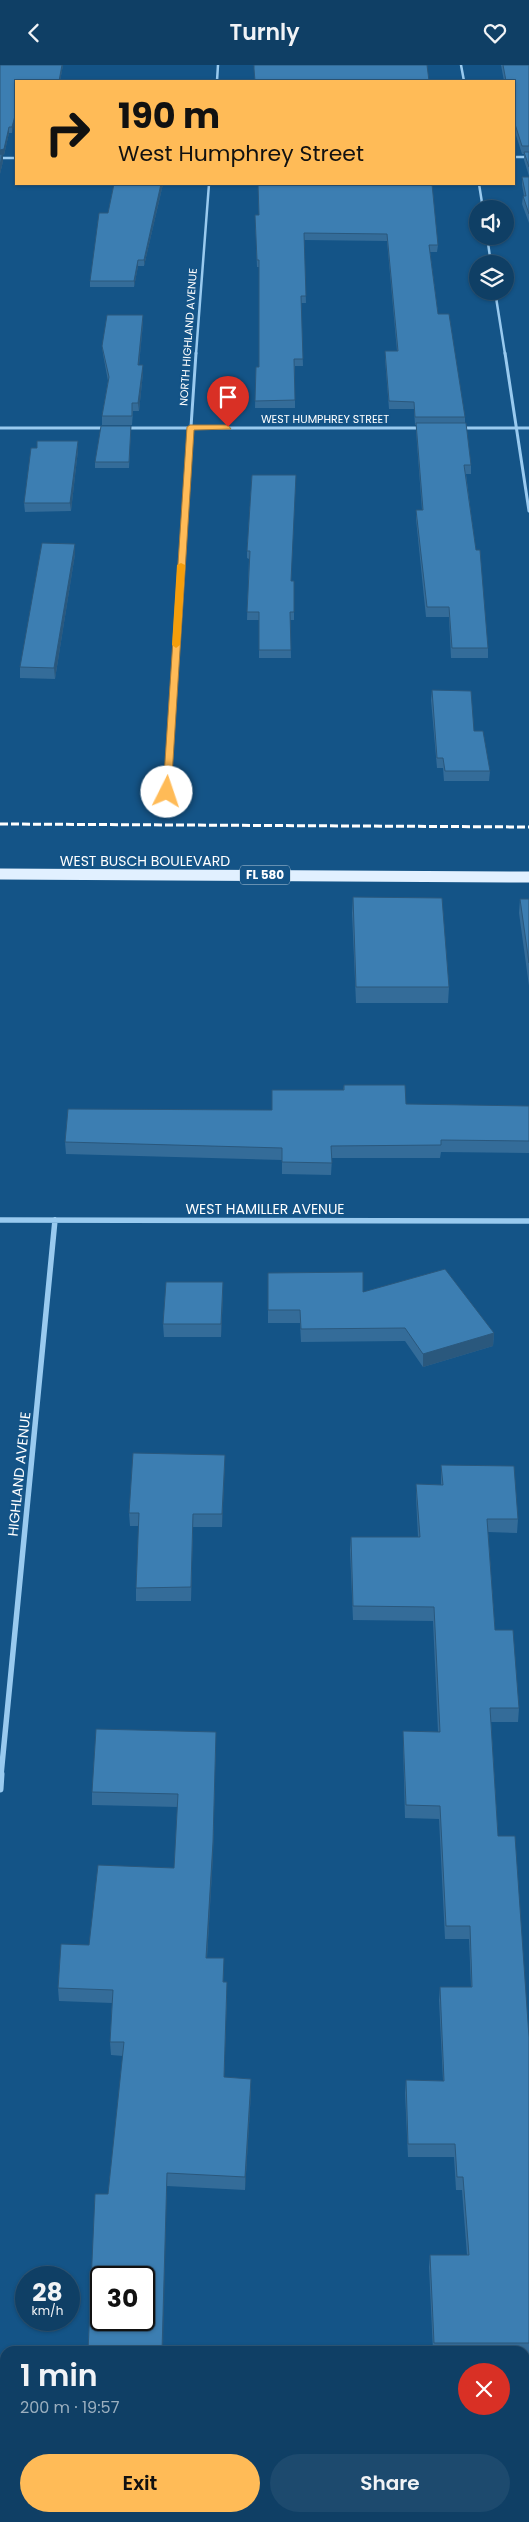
<!DOCTYPE html>
<html lang="en">
<head>
<meta charset="utf-8">
<style>
  body { margin:0; font-family:Poppins,sans-serif; background:#1d4a6e; color:#f1f3f6; height:100vh; display:flex; flex-direction:column; font-size:19px; white-space:nowrap }
  * { box-sizing:border-box; margin:0 }
  p { font-size:16px; color:#9bafbf }
  .icon { flex:none; width:28px; height:28px; fill:none; stroke:currentColor; stroke-width:2; stroke-linecap:round; stroke-linejoin:round }
  .map { position:relative; flex:1; overflow:hidden }
  .side { position:absolute; left:0px; top:2281px; width:530px; height:176px; display:flex; flex-direction:column; background:#0f3f65; border-radius:15px 15px 0 0; box-shadow:0 1px 4px #0004,0 0 0 1px #2f5879 }
  .side>* { flex:none }
  .banner { position:absolute; left:15px; top:15px; width:500px; height:105px; border-radius:0px; box-shadow:0 1px 4px #0004,0 0 0 1px #2f5879; background:#ffbb57; color:#111; overflow:hidden }
  .tools { position:absolute; left:469px; top:135px; display:grid; gap:10px }
  .tools a { display:grid; place-items:center; width:45px; height:45px; border-radius:50%; background:#0f3f65; box-shadow:0 1px 4px #0004,0 0 0 1px #2f5879; font-size:25px }
  .speed { position:absolute; left:15px; top:2201px; display:flex; gap:10px; font-size:25px; font-weight:700; text-align:center }
  .speed>* { display:grid; place-content:center; width:65px; height:65px; border-radius:50%; background:#0f3f65; box-shadow:0 1px 4px #0004,0 0 0 1px #2f5879; line-height:1 }
  .speed small { font-size:12px; font-weight:400 }
  .speed .limit { border:2px solid #111; border-radius:8px; background:#fff; color:#111 }
  .pin { position:absolute; display:grid; place-items:center; width:42px; height:42px; color:#fff; margin:-51px -21px; border-radius:50% 50% 50% 0; rotate:-45deg; box-shadow:0 0 5px #0007 }
  .pin .icon { rotate:45deg }
  .me { position:absolute; width:55px; margin:-28px; rotate:4deg; stroke-linejoin:round; filter:drop-shadow(0 0 4px #0008) }
  .turn { display:flex; align-items:center; gap:18px; height:105px; padding:0 20px; font-size:22px }
  .turn .icon { width:65px; height:65px; stroke-width:2.5 }
  .turn b { display:block; font-size:35px; line-height:42px }
  .round { display:grid; place-items:center; flex:none; width:52px; height:52px; border-radius:26px; background:#1d4a6e }
  .head { display:flex; align-items:center; justify-content:space-between; height:85px; padding:0 20px }
  h1 { font-size:30px; font-weight:600; line-height:38px }
  .primary-button { display:flex; gap:10px; margin-top:auto; padding:10px 20px }
  .primary-button a { flex:1; height:58px; border-radius:30px; background:#ffbb57; color:#111; font-size:20px; font-weight:600; line-height:58px; text-align:center }
  .primary-button a+a { background:#1d4a6e; color:#f1f3f6 }
  header { display:flex; justify-content:space-between; align-items:center; height:65px; padding:0 20px; background:#0f3f65; font-size:22px; font-weight:600 }
  .map>svg:first-child { display:block }
  .lines { fill:none; stroke-linecap:round; stroke-linejoin:round }
  .street-far4 { stroke:#99caef; stroke-width:2.5 }
  .street-far3 { stroke:#99caef; stroke-width:3 }
  .street-far2 { stroke:#99caef; stroke-width:4.5 }
  .street-far1 { stroke:#99caef; stroke-width:5.5 }
  .street { stroke:#99caef; stroke-width:7 }
  .primary { stroke:#e1f0ff; stroke-width:11 }
  .rail { stroke:#fff; stroke-width:3; stroke-dasharray:8 3; stroke-linecap:butt }
  .wall { fill:#346c99 }
  .shaded-wall { fill:#2a587d }
  .building { fill:#3c7eb2; stroke:#2a587d; fill-rule:evenodd }
  .route { fill:#ffbb57; stroke:#a67a39 }
  .slow { fill:#f59e0b }
  .labels { text-anchor:middle; stroke-width:4; stroke-linejoin:round; paint-order:stroke }
  .far-street-label { font-size:11px; fill:#fff; stroke:#145487 }
  .shield { fill:#145487; stroke:#b8ccdb; stroke-width:1 }
  .shield-label { font-size:12px; font-weight:bold; fill:#fff }
  .street-label { font-size:14px; fill:#fff; stroke:#145487 }
</style>
</head>
<body>
<header><svg class="icon" aria-label="back" viewBox="0 0 24 24"><path d="M15 5l-7 7 7 7"/></svg>Turnly<svg class="icon" aria-label="heart" viewBox="0 0 24 24"><path d="M12 20l-8-8c-3-5 5-10 8-4 3-6 11-1 8 4z"/></svg></header>
<div class="map">
<svg width="529" height="2457" viewBox="0 0 529 2457">
  <rect width="100%" height="100%" fill="#145487"/>
  <g class="lines">
    <!-- street-far4 -->
    <path class="street-far4" d="M461 0 464 16
      M217 16 218 0
      M514 92H529
      M0 93H16
      M479 119 483 144
      M487 171 491 199
      M495 226 505 289
      M196 289 209 119"/>
    <!-- street-far3 -->
    <path class="street-far3" d="M505 288 529 446
      M0 363H107
      M125 363H422
      M460 363H529
      M171 656 196 288"/>
    <!-- street-far2 -->
    <path class="street-far2" d="M167 727 172 655"/>
    <!-- street-far1 -->
    <path class="street-far1" d="M0 1155 529 1156
      M1 1710 55 1155"/>
    <!-- street -->
    <path class="street" d="M0 1724 1 1709"/>
    <!-- primary -->
    <path class="primary" d="M0 809 529 812"/>
    <!-- rail -->
    <path class="rail" d="M0 759 529 762"/>
  </g>
  <!-- wall -->
  <path class="wall" d="M0 0H63L60 16H16L12 68H9L4 90H3V96L0 109Z
    M501 0H529V111L524 95V89H522L514 64V16H504Z
    M522 112H529V158L522 139 523 131H524L522 120Z
    M114 119H163L144 201H138L134 222H90V216L108 148Z
    M258 119 438 180 437 187H430L438 249 465 352V358L471 400V409H466L488 583V593H451L449 552H426L416 454V445H422L416 366V360H415L414 344H389L385 294V286H397L387 176 304 175 306 238H301L303 301H295V343H255L256 302H259V202H257L255 150H259Z
    M143 250V258L139 300 143 308 139 346H133L132 360H102V351L108 316 103 289 102 281Z
    M131 361 129 403H95V397Z
    M78 376V385L71 446 25 447 24 438 37 383Z
    M252 410 291 516H294V555H290L291 593H259V555H247L249 494 247 493V486Z
    M75 489 55 614 20 613V602Z
    M432 625 474 666 490 706 489 716H444L443 703H437L431 635Z
    M353 832 449 922 448 938H356L352 848Z
    M520 834H529V921L519 848Z
    M344 1020 406 1039 529 1041V1088L441 1087 440 1093H332L331 1110 282 1109V1095L66 1089 65 1077 272 1045 343 1025Z
    M268 1208 363 1227 494 1268 493 1281 423 1302 405 1276 301 1277 300 1258H268Z
    M223 1230 221 1272H164L163 1259Z
    M225 1390 222 1462H193L191 1536H136V1523L139 1461H130L129 1448Z
    M441 1400 518 1454 517 1468 488 1467 495 1565 519 1643 518 1657H491L498 1771 529 1972V2290H525V2286H433L429 2202 430 2190H467L462 2125H456L454 2092H408L405 2028 406 2015 443 2016 439 1935 440 1922H471L469 1874H445L439 1754 405 1753 403 1679V1666L438 1667 433 1556 353 1555 350 1485 351 1472H418L416 1432V1419L441 1420Z
    M216 1667 213 1790 207 1893 224 1917 227 1930 224 2012 251 2027 245 2125 167 2121 108 2129 123 1991 111 1990 110 1977 112 1938 59 1936 58 1923 89 1880 174 1803 178 1742 92 1740V1727Z"/>
  <!-- shaded-wall -->
  <path class="shaded-wall" d="M62 0H63L60 16H59Z
    M16 47V55L12 68V62Z
    M9 62V68L4 90H3V96L0 109V85Z
    M161 119H163L144 201V195Z
    M138 195V201L134 222V216Z
    M143 250V258L138 308V300Z
    M143 300V308L139 346 138 338Z
    M78 376V385L71 446 70 438Z
    M75 479V489L55 614 54 603Z
    M223 1217V1230L221 1272V1259Z
    M494 1268 493 1281 423 1302V1289Z
    M225 1390V1403L222 1462V1449Z
    M193 1449V1462L191 1536V1522Z
    M216 1667 213 1790 206 1906V1893Z
    M227 1917V1930L224 2025V2012Z
    M251 2014V2027L245 2125V2112Z
    M167 2108V2121L163 2286H162Z"/>
  <!-- building -->
  <path class="building" d="M0 0H62L59 16H16V47L12 62H9L4 84 0 85Z
    M254 0H427L429 16H255L254 4Z
    M503 0H529V81H522L514 56V16H506Z
    M524 87H529V102Z
    M0 89 2 90 0 101Z
    M522 112H529V149L523 131H526Z
    M114 119H161L144 195H138L134 216H90L99 148H108Z
    M258 119H432L438 180H429L438 249H449L465 352H415L414 337 389 336 385 286H398L387 169 304 168 306 231H301L303 294H294L295 335 255 336 256 302H259V195H257L255 150H259Z
    M107 250H143L138 300H143L138 338H132V351H102L109 312 102 281Z
    M416 358H466L471 400H464L476 485H480L488 583H452L449 542H427L416 445H423Z
    M101 361H131L129 397H95Z
    M37 376H78L70 438H24L31 383H37Z
    M252 410H296L291 516H294V547H290L291 585H259V547H247L250 486H247Z
    M42 478 75 479 54 603 20 602Z
    M432 625 471 626 474 666H483L490 706H445L443 693H437Z
    M353 832 442 833 449 922H356Z
    M520 834H529V898Z
    M344 1020H405L406 1039 529 1041V1076L441 1075V1080L331 1081 332 1098 282 1097V1083L65 1077 68 1044 272 1045V1025H344Z
    M445 1204 494 1268 423 1289 405 1263 301 1264 300 1245H268V1208L363 1207V1227Z
    M166 1217H223L221 1259H163Z
    M133 1388 225 1390 222 1449H193L191 1522 136 1523 139 1448H129Z
    M441 1400 514 1401 518 1454H487L495 1565H513L519 1643H490L498 1771H515L529 1972V2278H434L430 2190H469L463 2112H457L455 2079H408L406 2015 444 2016 440 1922H472L470 1861H446L440 1741 406 1740 403 1666 440 1667 434 1542 353 1541 351 1472H420L416 1419 443 1420Z
    M96 1664 216 1667 213 1777 206 1893H224L223 1917H227L224 2012 251 2014 245 2112 167 2108 162 2286H88L95 2129H108L124 1977H110L113 1925 58 1923 61 1879 89 1880 98 1800 174 1803 178 1729 92 1727ZM101 2212H144V2255H101Z
    M82 2452H159V2457H82Z"/>
  <!-- route -->
  <path class="route" d="M228 360 231 364 194 365 171 727 167 730 163 727 187 362 190 360Z"/>
  <!-- slow -->
  <path class="slow" d="M181 498 185 500 180 580 176 583 172 580 177 500Z"/>
  <g class="labels">
    <!-- far-street labels -->
    <g class="far-street-label">
      <text transform="translate(188 272) rotate(-86)" y="4">NORTH HIGHLAND AVENUE</text>
      <text x="325" y="358">WEST HUMPHREY STREET</text>
    </g>
    <!-- shield labels -->
    <rect class="shield" x="240" y="800.5" width="50" height="19" rx="4"/>
    <g class="shield-label">
      <text x="265" y="814">FL 580</text>
    </g>
    <!-- street labels -->
    <g class="street-label">
      <text x="145" y="801">WEST BUSCH BOULEVARD</text>
      <text x="265" y="1149">WEST HAMILLER AVENUE</text>
      <text transform="translate(19 1409) rotate(-84)" y="5">HIGHLAND AVENUE</text>
    </g>
  </g>
</svg>
<div class="tools">
<a><svg class="icon" aria-label="sound" viewBox="0 0 24 24"><path d="M4 9h4l5-4v14l-5-4H4zM17 9q2 3 0 6"/></svg></a>
<a><svg class="icon" aria-label="layers" viewBox="0 0 24 24"><path d="M12 4l9 5-9 5-9-5zM3 14l9 5 9-5"/></svg></a>
</div>
<div class="speed"><div>28<small>km/h</small></div><div class="limit">30</div></div>
<div class="pin" style="left:228px;top:362px;background:#d93025"><svg class="icon" aria-label="arrive" viewBox="0 0 24 24"><path d="M6 21V4h12l-3 4 3 4H6"/></svg></div>
<svg class="me" style="left:167px;top:727px" viewBox="-20 -20 40 40"><circle r="19" fill="#fff"/><path d="M0-13L10 11 0 6-10 11z" fill="#ffbb57"/></svg>
<div class="banner">
<div class="turn"><svg class="icon" aria-label="right" viewBox="0 0 24 24"><path d="M7 20v-9h11M14 6l5 5-5 5"/></svg><div><b>190 m</b>West Humphrey Street</div></div>
</div>
<section class="side">
<div class="head"><div><h1>1 min</h1><p>200 m · 19:57</p></div><a class="round" style="background:#d93025;color:#fff"><svg class="icon" aria-label="close" viewBox="0 0 24 24"><path d="M6 6l12 12M18 6L6 18"/></svg></a></div>
<div class="primary-button"><a>Exit</a><a>Share</a></div>
</section>
</div>
</body>
</html>
